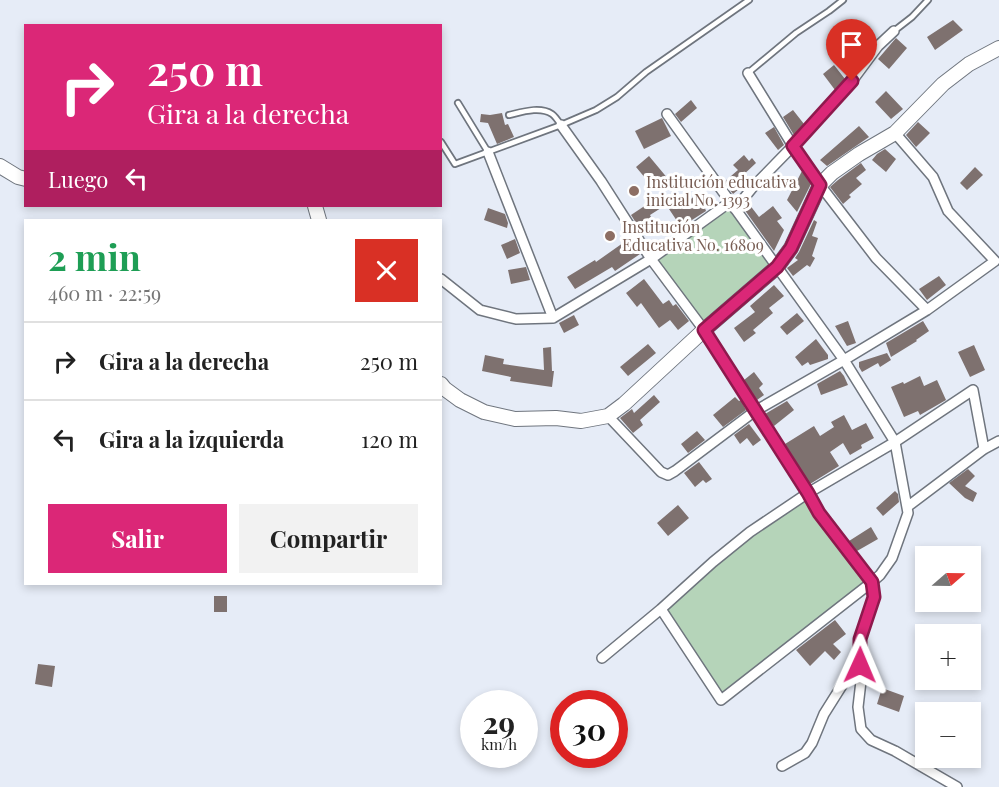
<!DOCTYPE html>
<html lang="es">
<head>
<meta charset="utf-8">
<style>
  body { margin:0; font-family:"Playfair Display",serif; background:#f2f2f2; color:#222; height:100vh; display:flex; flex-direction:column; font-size:22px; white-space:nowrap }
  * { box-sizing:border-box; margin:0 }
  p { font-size:20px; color:#767676 }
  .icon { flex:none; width:33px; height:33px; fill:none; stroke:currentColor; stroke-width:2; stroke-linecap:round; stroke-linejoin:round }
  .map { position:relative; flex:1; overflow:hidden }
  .details { position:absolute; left:24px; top:219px; width:418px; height:366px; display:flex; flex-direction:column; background:#fff; border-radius:0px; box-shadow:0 3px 9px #0003 }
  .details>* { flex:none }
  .hud { position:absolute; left:24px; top:24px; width:418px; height:183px; border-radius:0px; box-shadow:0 3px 9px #0003; background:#db2777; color:#fff; overflow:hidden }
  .needle { width:39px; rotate:70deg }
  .buttons { position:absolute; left:915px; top:546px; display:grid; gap:12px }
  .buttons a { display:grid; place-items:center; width:66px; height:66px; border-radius:0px; background:#fff; box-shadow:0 3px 9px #0003; font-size:30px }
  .speed { position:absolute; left:460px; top:690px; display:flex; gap:12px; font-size:30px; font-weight:700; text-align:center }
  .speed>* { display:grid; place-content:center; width:78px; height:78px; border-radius:50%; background:#fff; box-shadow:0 3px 9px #0003; line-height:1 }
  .speed small { font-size:15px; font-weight:400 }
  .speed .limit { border:9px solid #d22; background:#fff; color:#111 }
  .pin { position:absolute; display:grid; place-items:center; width:51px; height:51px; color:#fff; margin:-62px -26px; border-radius:50% 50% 50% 0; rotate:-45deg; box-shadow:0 0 6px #0007 }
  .pin .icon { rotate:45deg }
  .me { position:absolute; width:66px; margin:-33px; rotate:1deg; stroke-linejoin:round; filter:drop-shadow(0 0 4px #0008) }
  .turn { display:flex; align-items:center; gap:21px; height:126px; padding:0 24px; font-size:27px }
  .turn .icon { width:78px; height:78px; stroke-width:2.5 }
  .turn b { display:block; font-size:42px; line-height:51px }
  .then { display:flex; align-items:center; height:57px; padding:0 24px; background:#0003; gap:12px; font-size:22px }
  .round { display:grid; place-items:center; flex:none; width:63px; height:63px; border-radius:0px; background:#f2f2f2 }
  .summary { display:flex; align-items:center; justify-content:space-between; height:102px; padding:0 24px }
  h1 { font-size:36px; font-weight:700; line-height:45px; color:#1e9e55 }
  .button { display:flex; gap:12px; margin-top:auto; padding:12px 24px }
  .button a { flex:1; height:69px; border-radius:0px; background:#db2777; color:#fff; font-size:24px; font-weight:700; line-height:69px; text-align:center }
  .button a+a { background:#f2f2f2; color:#222 }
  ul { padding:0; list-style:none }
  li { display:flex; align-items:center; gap:18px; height:78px; padding:0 24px; border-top:2px solid #e0e0e0 }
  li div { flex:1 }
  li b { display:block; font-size:22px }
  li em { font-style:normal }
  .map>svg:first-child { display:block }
  .green { fill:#b5d4b9 }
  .building { fill:#7e716f }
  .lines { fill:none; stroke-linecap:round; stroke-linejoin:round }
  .lane-casing { stroke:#6f757e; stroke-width:8 }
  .street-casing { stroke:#6f757e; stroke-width:12 }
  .secondary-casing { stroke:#6f757e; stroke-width:16 }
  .lane { stroke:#fff; stroke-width:4.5 }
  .street { stroke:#fff; stroke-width:9 }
  .secondary { stroke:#fff; stroke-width:14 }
  .route-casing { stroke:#8e194d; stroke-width:15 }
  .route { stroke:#db2777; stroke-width:10 }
  .education-dot { fill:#8d6e63; stroke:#fff; stroke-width:2 }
  .labels { text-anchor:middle; stroke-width:6; stroke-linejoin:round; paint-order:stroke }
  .education-label { font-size:16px; fill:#785e54; stroke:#fff; text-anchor:start }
</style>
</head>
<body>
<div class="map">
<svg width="999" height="787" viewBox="0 0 999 787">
  <rect width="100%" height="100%" fill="#e6ecf7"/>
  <!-- green -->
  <path class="green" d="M730 206 775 267 705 328 655 259Z
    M807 497 868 581 722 695 665 609 754 533 777 520Z"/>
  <!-- building -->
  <path class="building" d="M953 20 963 30 935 50 927 37Z
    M896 38 907 48 889 69 878 59Z
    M852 42 862 56 855 65 842 50Z
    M834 65 845 79 835 90 823 74Z
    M886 91 903 109 891 119 875 102Z
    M691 100 697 108 681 122 675 114Z
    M793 110 804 124 794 135 783 117Z
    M502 113 505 125 508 124 514 137 497 144 488 123 480 122 481 114 490 115Z
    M662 118 671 136 644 149 635 131Z
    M918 122 930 133 916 147 906 135Z
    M859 126 869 137 827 166 820 160Z
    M774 127 784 145 778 150 765 133Z
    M885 149 896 159 886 172 872 160 877 154Z
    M744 155 749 161 752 158 756 163 740 178 745 184 733 194 724 182 738 170 733 165Z
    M649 156 669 180 656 191 636 167Z
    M861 163 866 170 856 178 862 184 849 195 851 197 843 204 830 187 838 180Z
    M975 167 983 175 967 190 960 183Z
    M802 171 811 184 797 212 787 200Z
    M696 195 704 205 706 211 681 227 667 206 677 199 682 206Z
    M655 199 661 208 650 215 651 217 638 226 631 215Z
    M749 204 759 217 773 206 782 218 777 221 784 230 774 251 744 209Z
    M488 208 505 214 508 223 507 228 484 220Z
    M814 220 817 222 812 236 818 238 812 256 815 258 810 267 807 265 793 276 787 268 798 260 795 258 799 252Z
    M630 238 640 254 615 271 612 267 575 289 567 277 595 260 596 262Z
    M515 239 520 253 507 259 501 245Z
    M526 267 530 280 511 284 508 270Z
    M939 276 946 285 927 300 919 289Z
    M644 279 663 304 669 300 673 306 676 304 689 321 678 330 670 320 659 328 641 303 637 307 626 293Z
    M774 285 784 296 769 308 773 313 753 330 756 333 744 342 734 328 755 312 750 306Z
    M797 313 804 321 787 335 780 327Z
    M574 315 579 325 564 333 559 323Z
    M848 321 856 343 847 346 835 326Z
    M923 321 929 331 916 340 917 341 891 357 886 343Z
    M816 339 828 355V359L810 365 808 362 802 366 795 357Z
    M648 344 656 353 628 376 620 367Z
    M974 345 985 370 970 377 958 352Z
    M551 347 552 371H554L552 387 510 381 511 377 482 371 485 355 504 359 503 364 544 370 543 348Z
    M887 353 891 360 880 367 878 363 862 372 859 367V362Z
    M840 371 844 376 848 385 821 395 817 384Z
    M754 372 763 384 759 388 764 395 757 400 744 380Z
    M920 376 924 386 937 380 946 400 920 415 918 411 904 417 891 387 903 382 904 384Z
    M654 395 660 402 640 420 643 425 633 433 620 418 632 409 634 413Z
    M735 397 739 401 741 400 746 410 723 427 713 415Z
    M787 401 794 410 774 426 765 414Z
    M844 415 852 430 866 423 874 438 861 445 862 448 850 455 843 443 830 452 839 466 810 484 785 444 814 426 820 436 834 427 831 422Z
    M749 424 761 440 753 446 747 438 740 444 734 435Z
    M697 431 705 440 688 453 681 444Z
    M699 462 712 479 706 483 703 480 695 487 684 473Z
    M968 469 975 476 965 486 977 493 973 502 965 498 949 483Z
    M895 491 898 494 899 502 883 516 876 508Z
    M678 505 689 518 668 536 657 523Z
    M871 527 878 539 857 551 849 541Z
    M214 596H227V612H214Z
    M835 620 846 634 833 644 841 652 834 660 825 651 810 666 796 650Z
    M38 664 55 666 52 687 35 684Z
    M882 688 904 696 899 712 877 704Z"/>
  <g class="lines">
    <!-- lane casing -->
    <g class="lane-casing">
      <path id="lane" d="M894 31 912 17 928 0
        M748 73 796 33 829 11 843 0
        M458 103 488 152
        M509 115C522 112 540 106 552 114 555 116 559 122 561 125
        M441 142 455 164 561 125 596 110 617 97 646 72 749 0"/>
    </g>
    <!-- street casing -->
    <g class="street-casing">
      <path id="street" d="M748 73 793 146 820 185 876 258 927 310
        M667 114 844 360 895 442 908 513 892 558 880 575 872 582 874 597 860 639 861 681 858 707 861 729 871 740 895 751 957 787
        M561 125 601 181 651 259 704 330 808 493 819 513 872 582 721 700 661 609 713 562 750 532 808 493 895 442 973 390 984 449
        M488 152 553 318
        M735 209 753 187 793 146 852 81 878 46 894 31
        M441 279 480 310 516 319 553 318 651 259 730 202
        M608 416 661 472 668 475 675 471 755 411 844 360 927 310 995 261 948 211 933 177 895 133
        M907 507 984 449 999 441
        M602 658 661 609
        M782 766 805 753 812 743 824 714 846 679 859 652"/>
    </g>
    <!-- secondary casing -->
    <g class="secondary-casing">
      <path id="secondary" d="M0 166 18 177 26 179
        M315 206 319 220
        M441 384 445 389 460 400 484 412 515 419 556 418 581 421 608 416 624 404 704 330 777 267 791 248 820 185 832 173 859 154 895 133 943 84 969 64 999 48"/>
    </g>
    <!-- lane -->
    <use href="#lane" class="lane"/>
    <!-- street -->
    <use href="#street" class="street"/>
    <!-- secondary -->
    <use href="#secondary" class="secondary"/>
  </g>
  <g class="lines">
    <!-- route casing -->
    <g class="route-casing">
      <path id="route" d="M852 81 793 146 820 185 791 248 777 267 704 330 808 493 819 513 872 582 874 597 860 639V665"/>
    </g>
    <!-- route -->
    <use href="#route" class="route"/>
  </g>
  <!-- markers -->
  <g class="education-dot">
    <circle cx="634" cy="191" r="6"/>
    <circle cx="610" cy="236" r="6"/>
  </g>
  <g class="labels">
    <!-- education labels -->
    <g class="education-label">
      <text x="646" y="188">Institución educativa<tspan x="646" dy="18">inicial No. 1393</tspan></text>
      <text x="622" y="233">Institución<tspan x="622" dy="18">Educativa No. 16809</tspan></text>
    </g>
  </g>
</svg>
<div class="buttons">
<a><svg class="needle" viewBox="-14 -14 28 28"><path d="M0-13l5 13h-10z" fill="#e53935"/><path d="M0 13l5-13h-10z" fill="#767676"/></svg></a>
<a>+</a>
<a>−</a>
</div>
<div class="speed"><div>29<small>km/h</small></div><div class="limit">30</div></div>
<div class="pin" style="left:852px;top:81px;background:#d93025"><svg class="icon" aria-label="arrive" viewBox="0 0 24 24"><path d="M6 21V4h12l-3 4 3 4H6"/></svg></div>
<svg class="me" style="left:860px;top:665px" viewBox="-20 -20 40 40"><path d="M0-17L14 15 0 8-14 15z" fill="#db2777" stroke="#fff" stroke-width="4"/></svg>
<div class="hud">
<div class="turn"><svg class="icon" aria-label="right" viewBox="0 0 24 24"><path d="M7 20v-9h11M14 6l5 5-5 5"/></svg><div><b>250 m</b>Gira a la derecha</div></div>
<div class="then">Luego<svg class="icon" aria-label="left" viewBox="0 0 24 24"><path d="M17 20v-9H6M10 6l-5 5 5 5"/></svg></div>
</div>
<section class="details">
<div class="summary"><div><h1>2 min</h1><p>460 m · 22:59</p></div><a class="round" style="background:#d93025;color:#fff"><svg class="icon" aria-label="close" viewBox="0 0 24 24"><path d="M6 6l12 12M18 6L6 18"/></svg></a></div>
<ul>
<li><svg class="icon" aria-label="right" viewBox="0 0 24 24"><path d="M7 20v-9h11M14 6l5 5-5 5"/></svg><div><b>Gira a la derecha</b></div><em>250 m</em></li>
<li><svg class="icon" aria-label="left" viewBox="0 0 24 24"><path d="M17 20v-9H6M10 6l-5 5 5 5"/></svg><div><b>Gira a la izquierda</b></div><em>120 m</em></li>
</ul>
<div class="button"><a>Salir</a><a>Compartir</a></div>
</section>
</div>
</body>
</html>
